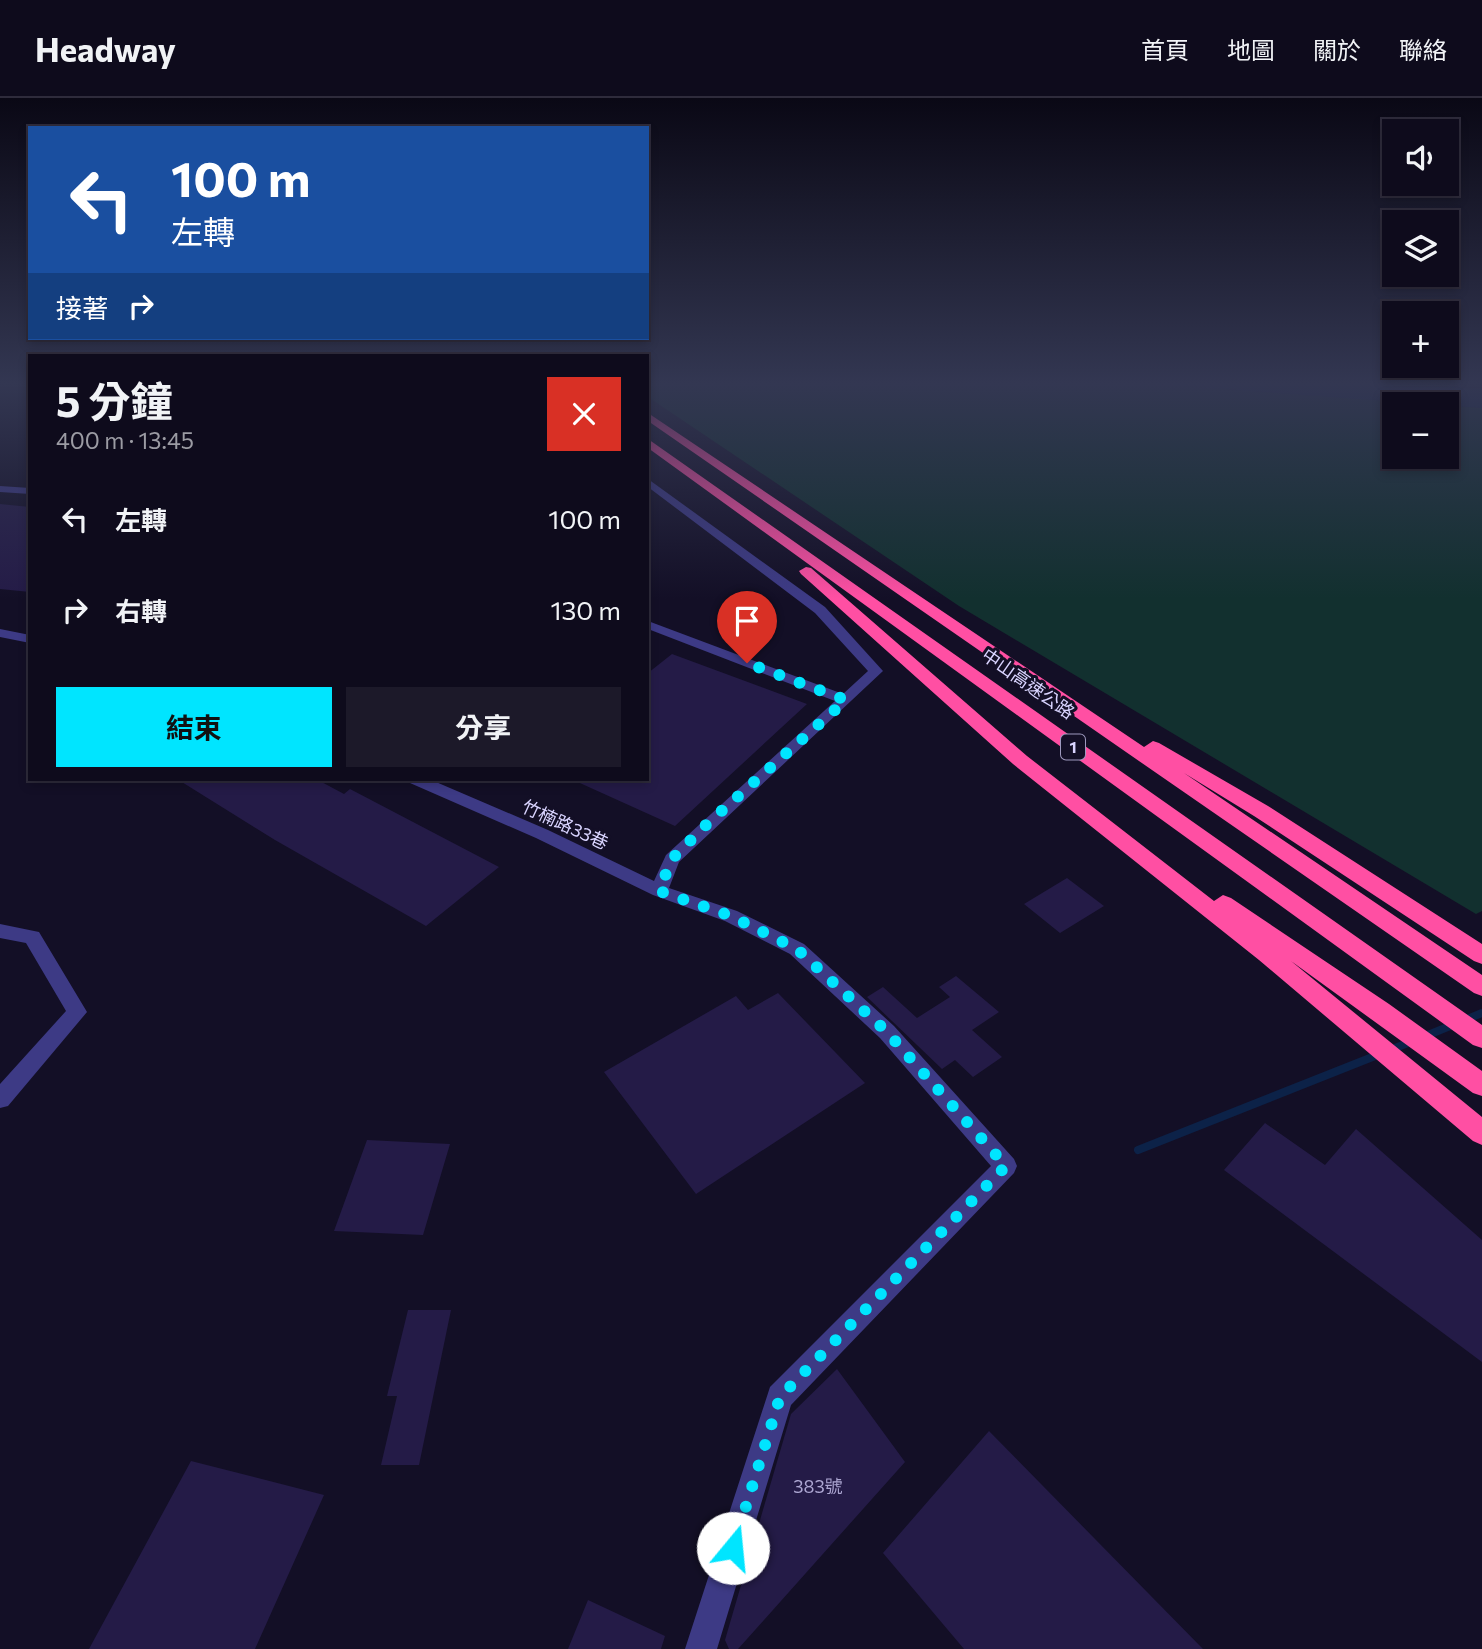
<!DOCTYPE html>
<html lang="zh-TW">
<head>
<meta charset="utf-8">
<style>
  body { margin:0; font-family:Commissioner,"Noto Sans TC",sans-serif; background:#1c1929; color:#f1f3f6; height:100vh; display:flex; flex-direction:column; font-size:26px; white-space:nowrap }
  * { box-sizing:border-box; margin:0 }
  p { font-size:23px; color:#9b9ba3 }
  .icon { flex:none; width:38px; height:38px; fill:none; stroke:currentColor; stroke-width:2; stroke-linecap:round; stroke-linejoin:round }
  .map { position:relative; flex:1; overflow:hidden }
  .drawer { position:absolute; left:28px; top:256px; width:621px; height:427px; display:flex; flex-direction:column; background:#0e0b1c; border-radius:0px; box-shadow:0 4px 10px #0003,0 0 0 2px #2e2b3b }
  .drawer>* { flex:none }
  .banner { position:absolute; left:28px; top:28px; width:621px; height:214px; border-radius:0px; box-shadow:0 4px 10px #0003,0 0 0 2px #2e2b3b; background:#1a4fa0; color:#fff; overflow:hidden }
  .buttons { position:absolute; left:1382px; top:21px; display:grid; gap:14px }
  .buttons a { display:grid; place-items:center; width:77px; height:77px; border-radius:0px; background:#0e0b1c; box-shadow:0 4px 10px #0003,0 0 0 2px #2e2b3b; font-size:35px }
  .pin { position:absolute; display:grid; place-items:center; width:60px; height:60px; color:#fff; margin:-72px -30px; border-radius:50% 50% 50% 0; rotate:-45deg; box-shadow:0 0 7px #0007 }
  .pin .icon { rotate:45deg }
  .me { position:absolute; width:77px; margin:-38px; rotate:17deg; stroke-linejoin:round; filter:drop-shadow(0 0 5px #0008) }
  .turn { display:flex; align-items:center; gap:24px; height:147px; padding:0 28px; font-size:32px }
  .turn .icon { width:91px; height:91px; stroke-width:2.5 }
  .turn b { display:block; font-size:49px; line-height:60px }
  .then { display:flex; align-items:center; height:66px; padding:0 28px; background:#0003; gap:14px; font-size:26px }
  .round { display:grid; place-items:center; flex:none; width:74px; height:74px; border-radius:0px; background:#1c1929 }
  .head { display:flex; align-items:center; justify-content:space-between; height:119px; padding:0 28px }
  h1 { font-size:42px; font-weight:700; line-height:52px }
  .action { display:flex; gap:14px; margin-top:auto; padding:14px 28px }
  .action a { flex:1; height:80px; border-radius:0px; background:#00e5ff; color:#111; font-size:28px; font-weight:700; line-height:80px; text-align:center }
  .action a+a { background:#1c1929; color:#f1f3f6 }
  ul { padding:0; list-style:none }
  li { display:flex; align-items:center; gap:21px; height:91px; padding:0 28px }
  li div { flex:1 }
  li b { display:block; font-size:26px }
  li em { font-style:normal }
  header { display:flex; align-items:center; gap:42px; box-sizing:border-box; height:98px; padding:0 35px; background:#0e0b1c; border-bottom:2px solid #2e2b3b }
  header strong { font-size:33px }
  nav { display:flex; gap:38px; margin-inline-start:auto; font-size:24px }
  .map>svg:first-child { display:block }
  .green { fill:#12302f }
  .water { fill:#0c2248 }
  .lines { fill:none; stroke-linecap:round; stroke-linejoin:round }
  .stream { stroke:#0c2248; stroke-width:8 }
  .building { fill:#241b47 }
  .minor { fill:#3d3a85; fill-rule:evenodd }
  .motorway { fill:#ff4fa3; fill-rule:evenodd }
  .route { stroke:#00e5ff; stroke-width:12; stroke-dasharray:0 21.6 }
  .labels { text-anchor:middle; stroke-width:6; stroke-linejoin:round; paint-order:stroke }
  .shield { fill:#130f26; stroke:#9e99be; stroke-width:2 }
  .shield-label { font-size:16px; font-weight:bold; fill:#d9d4ff }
  .street-label { font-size:18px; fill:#d9d4ff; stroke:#130f26 }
  .near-number-label { font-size:18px; fill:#aca6d1 }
</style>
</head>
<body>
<header>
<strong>Headway</strong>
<nav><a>首頁</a><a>地圖</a><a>關於</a><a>聯絡</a></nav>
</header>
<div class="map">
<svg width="1482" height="1551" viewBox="0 0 1482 1551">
  <rect width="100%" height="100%" fill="#130f26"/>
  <!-- green -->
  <path class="green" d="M648 284H1127L1433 306H1395V359H1447V307L1482 310V813L1476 816 959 508 648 299Z"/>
  <!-- water -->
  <path class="water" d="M1127 284H1369L1482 291V310Z"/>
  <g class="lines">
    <!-- stream -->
    <path class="stream" d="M1465 922 1482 915
      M1423 939 1455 926
      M1390 952 1413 943
      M1138 1052 1380 956"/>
  </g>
  <!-- building -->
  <path class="building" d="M0 406 30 409V494L0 491Z
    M672 556 807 606 675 728 571 681H648V575Z
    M177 681H316L344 696 350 691 499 769 426 828 275 742Z
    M1067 780 1104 808 1060 835 1024 806Z
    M956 878 999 914 972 932 1002 959 973 979 955 962 942 971 867 899 883 889 917 920 950 899 939 889Z
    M778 895 865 985 696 1096 604 974 736 898 748 912Z
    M1265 1025 1325 1067 1356 1031 1482 1142V1264L1224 1072Z
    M367 1042 450 1046 423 1137 334 1133Z
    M408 1212H451L419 1367H381L397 1298H387Z
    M837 1271 905 1364 738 1551H729L725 1542 791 1316Z
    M989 1333 1203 1551H964L883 1455Z
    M191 1363 324 1397 255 1551H89Z
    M588 1502 665 1538 661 1551H568Z"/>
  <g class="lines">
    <!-- minor -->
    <path class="minor" d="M648 381 825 509 883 573 679 764 669 790 737 813 804 846 894 928 1014 1061 1017 1068 1014 1075 791 1307 717 1551H685L770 1289 991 1068 880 940 790 856 725 823 653 797 536 740 410 685 408 681H429L548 732 654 783 666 757 835 603 648 531V523L843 596 868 573 815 515 648 389Z
      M0 388 30 390V396L0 394Z
      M0 531 30 537V545L0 539Z
      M0 826 39 834 87 914 8 1008 0 1010V986L66 913 26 845 0 840Z"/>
    <!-- motorway -->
    <path class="motorway" d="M648 315 1144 649 1153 643 1159 645 1268 708 1482 846V866L1474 863 1254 718 1184 675 1482 877V898L1474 895 648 323Z
      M648 341 1482 927V950L1473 947 648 350Z
      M806 469 811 470 1027 658 1214 803 1223 797 1231 800 1389 906 1482 973V998L1473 995 1291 863 1482 1019V1047L1473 1043 1259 862 1013 666 801 476 799 473Z"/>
  </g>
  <!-- sky -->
  <linearGradient id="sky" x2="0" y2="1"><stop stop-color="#0a0815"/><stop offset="0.57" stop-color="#333752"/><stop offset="1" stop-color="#333752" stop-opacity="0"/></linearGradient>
  <rect width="1482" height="501" fill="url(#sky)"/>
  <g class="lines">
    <!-- route -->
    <path class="route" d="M733 1450 780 1299 1006 1068 887 934 797 851 731 818 659 793 672 761 707 726 846 602 747 565"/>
  </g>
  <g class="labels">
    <!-- shield labels -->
    <rect class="shield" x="1061" y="636.5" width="24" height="25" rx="5"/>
    <g class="shield-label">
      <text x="1073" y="655">1</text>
    </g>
    <!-- street labels -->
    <g class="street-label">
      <text transform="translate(1028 586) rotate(35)" y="6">中山高速公路</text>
      <text transform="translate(565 727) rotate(25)" y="6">竹楠路33巷</text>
    </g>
    <!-- near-number labels -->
    <g class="near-number-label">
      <text x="818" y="1395">383號</text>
    </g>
  </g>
</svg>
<div class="buttons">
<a><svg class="icon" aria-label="sound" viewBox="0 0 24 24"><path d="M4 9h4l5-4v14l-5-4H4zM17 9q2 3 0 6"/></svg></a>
<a><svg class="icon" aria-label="layers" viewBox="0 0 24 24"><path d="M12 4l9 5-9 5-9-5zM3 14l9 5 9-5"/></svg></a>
<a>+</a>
<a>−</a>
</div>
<div class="pin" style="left:747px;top:565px;background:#d93025"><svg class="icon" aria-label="arrive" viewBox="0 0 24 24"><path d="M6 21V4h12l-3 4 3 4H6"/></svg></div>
<svg class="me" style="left:733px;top:1450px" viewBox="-20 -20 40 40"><circle r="19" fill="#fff"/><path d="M0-13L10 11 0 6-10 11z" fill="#00e5ff"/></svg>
<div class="banner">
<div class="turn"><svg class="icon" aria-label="left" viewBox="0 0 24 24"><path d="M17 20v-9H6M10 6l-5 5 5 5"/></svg><div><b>100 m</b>左轉</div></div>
<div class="then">接著<svg class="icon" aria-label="right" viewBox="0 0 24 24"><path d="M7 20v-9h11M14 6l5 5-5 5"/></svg></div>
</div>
<section class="drawer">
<div class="head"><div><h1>5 分鐘</h1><p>400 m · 13:45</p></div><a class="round" style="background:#d93025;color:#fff"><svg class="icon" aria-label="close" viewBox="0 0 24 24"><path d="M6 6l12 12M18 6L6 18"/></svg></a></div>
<ul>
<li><svg class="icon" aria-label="left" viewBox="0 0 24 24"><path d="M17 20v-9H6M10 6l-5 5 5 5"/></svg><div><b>左轉</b></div><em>100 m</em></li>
<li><svg class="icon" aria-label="right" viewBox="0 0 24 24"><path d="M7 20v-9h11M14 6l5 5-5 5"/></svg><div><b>右轉</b></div><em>130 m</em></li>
</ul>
<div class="action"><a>結束</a><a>分享</a></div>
</section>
</div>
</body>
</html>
